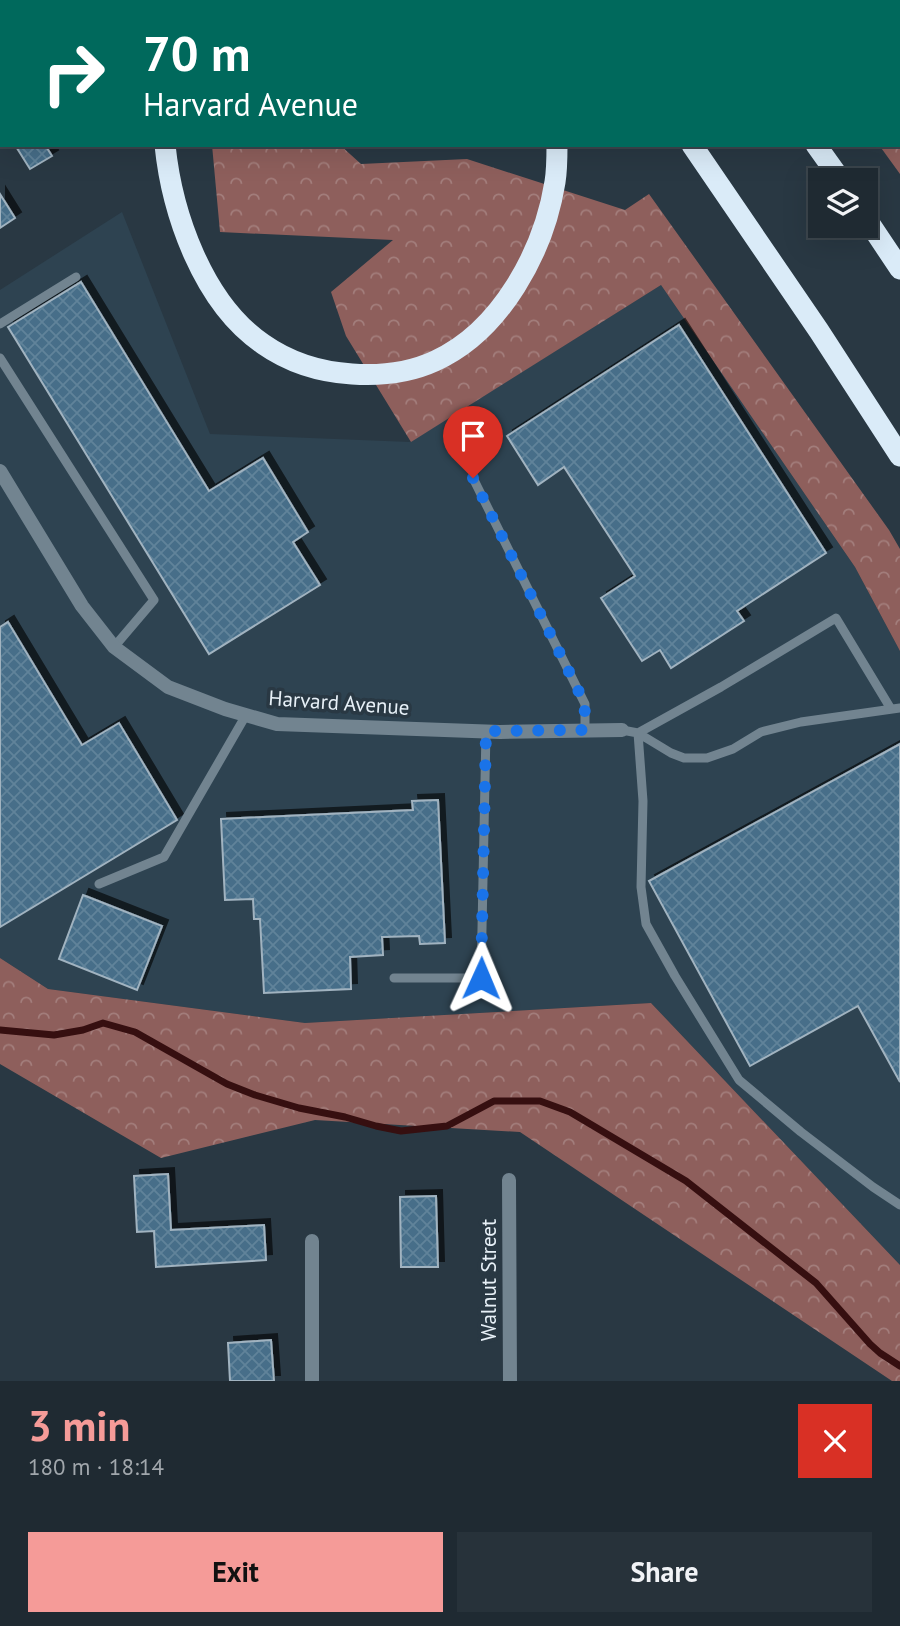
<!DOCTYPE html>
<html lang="en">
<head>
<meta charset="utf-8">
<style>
  body { margin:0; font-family:"PT Sans",sans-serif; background:#27323a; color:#f1f3f6; height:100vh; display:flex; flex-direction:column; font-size:26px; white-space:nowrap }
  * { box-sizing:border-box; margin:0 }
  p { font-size:23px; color:#a1a7ac }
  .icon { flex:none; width:38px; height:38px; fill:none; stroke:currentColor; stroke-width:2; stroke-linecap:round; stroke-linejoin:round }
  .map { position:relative; height:1381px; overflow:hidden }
  .side { display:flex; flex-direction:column; background:#1f2a32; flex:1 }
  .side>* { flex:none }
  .top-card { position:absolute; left:0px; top:0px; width:901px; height:147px; box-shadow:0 7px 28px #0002,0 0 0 2px #3c464d; background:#00695c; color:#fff; overflow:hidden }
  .fabs { position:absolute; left:808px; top:168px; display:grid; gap:14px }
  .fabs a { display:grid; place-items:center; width:70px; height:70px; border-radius:0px; background:#1f2a32; box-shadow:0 7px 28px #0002,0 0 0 2px #3c464d; font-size:35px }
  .pin { position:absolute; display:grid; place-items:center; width:60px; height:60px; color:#fff; margin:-72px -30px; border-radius:50% 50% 50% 0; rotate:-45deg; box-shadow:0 0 7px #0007 }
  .pin .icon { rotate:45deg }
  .me { position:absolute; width:77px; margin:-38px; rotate:1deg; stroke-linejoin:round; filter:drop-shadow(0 0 5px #0008) }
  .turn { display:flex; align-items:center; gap:24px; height:147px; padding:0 28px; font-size:32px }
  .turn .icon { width:91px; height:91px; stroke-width:2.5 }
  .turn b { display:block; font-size:49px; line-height:60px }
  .round { display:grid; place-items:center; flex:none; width:74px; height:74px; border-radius:0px; background:#27323a }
  .headline { display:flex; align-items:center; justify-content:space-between; height:119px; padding:0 28px }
  h1 { font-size:42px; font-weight:700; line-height:52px; color:#f59b98 }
  .cta { display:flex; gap:14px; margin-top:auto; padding:14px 28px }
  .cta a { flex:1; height:80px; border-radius:0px; background:#f59b98; color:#111; font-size:28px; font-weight:700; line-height:80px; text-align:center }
  .cta a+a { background:#27323a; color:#f1f3f6 }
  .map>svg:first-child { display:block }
  .built { fill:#2e4351 }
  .forest { fill:url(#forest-crowns) }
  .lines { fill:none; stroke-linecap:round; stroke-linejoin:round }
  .stream { stroke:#360f10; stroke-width:7 }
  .building { fill:url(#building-cross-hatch); stroke:#a1b3c0; stroke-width:2; filter:url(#shadow) }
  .lane { stroke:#728490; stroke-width:9 }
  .street { stroke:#728490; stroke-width:14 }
  .highway { stroke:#daebf8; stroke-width:21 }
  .route { stroke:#1a73e8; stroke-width:12; stroke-dasharray:0 21.6 }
  .labels { text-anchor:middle; stroke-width:7; stroke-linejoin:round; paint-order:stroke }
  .street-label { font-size:21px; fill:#e7f0f7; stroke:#293843 }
</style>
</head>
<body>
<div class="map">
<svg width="900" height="1381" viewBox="0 0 900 1381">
  <defs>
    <pattern id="forest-crowns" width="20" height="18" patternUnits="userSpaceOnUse" patternTransform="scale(1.75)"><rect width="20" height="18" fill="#8e5f5c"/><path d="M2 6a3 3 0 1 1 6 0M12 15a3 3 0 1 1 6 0" fill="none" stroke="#a37e7c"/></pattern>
    <pattern id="building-cross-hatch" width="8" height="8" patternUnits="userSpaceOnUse" patternTransform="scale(1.75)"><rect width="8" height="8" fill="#466e89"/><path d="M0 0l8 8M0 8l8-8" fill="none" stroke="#61839a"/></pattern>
    <filter id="shadow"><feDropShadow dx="6" dy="-6" stdDeviation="0" flood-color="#0009"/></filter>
  </defs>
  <rect width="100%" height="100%" fill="#293843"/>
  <!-- built -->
  <path class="built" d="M122 212 210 434 410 442 661 285 855 567 900 651V1265L651 1003 305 1023 48 989 0 958V290Z"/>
  <!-- forest -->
  <path class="forest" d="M900 88V174L879 145H900Z
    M212 145H340L361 164 467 159 625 210 649 194 889 530 900 549V651L855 567 661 285 411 442 346 336 331 292 393 240 220 232Z
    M0 958 48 989 305 1023 651 1003 900 1265V1381H892L520 1132 315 1120 161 1158 0 1064Z"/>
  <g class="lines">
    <!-- stream -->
    <path class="stream" d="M0 1030 54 1035 83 1030 103 1023 135 1032 227 1084 255 1095 299 1108 345 1117 376 1126 401 1131 447 1126 494 1101H540L570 1112 686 1181 816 1283 870 1344 880 1353 900 1366"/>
  </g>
  <!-- building -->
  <path class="building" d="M15 145H45L52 156 30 169Z
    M0 194 15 218 0 228Z
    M81 282 209 491 263 458 308 532 293 542 320 585 209 654 8 327Z
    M679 325 826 553 737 611 744 621 671 668 660 650 642 661 601 598 635 576 564 467 538 485 507 436Z
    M8 622 82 745 119 723 177 820 0 927V627Z
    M900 744V1082L858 1006 750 1066 649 881Z
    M438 800 445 943 420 944 419 936 382 937 383 955 350 957 351 989 264 993 260 919H254L253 899 225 900 221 819 413 810 412 801Z
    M83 895 162 926 137 990 59 959Z
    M168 1174 171 1230 264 1225 266 1260 156 1267 154 1231 137 1232 134 1176Z
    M436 1196 438 1267H401L400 1197Z
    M271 1340 274 1381H230L228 1343Z"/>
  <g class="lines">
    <!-- lane -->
    <path class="lane" d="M0 324 76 277
      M0 358 154 600 114 647
      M473 478 585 704V730
      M622 730 638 733 671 753 684 758H707L733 749 761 732 801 722 900 708
      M638 733 643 801 641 887 646 924 675 976 739 1080 801 1132 873 1187 900 1205
      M638 733 721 687 836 618 891 709
      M99 884 164 857 246 715
      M394 978H481L486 731"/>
    <!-- street -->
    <path class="street" d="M0 471 82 606 114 647 168 687 225 709 277 724 500 732 622 730
      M509 1180 510 1381
      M312 1241V1381"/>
    <!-- highway -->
    <path class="highway" d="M525 0 526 2
      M587 0 588 2
      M712 0 713 2
      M182 2 183 0
      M165 145C172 214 203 303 263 344 290 363 320 372 352 374 381 376 409 373 435 361 501 331 544 251 555 182 557 170 557 157 557 145
      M692 145 819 331 900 456
      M816 145 841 180
      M866 218 900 269"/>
  </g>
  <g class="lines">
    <!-- route -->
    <path class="route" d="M473 478 585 704 584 730 486 731 481 978"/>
  </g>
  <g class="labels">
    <!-- street labels -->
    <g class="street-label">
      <text transform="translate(339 703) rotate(4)" y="7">Harvard Avenue</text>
      <text transform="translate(489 1280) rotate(-90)" y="7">Walnut Street</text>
    </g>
  </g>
</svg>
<div class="fabs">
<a><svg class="icon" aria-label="layers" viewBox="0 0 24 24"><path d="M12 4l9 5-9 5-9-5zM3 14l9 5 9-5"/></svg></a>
</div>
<div class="pin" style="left:473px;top:478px;background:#d93025"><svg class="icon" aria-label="arrive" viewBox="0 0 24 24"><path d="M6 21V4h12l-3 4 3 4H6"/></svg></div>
<svg class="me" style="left:481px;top:978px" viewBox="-20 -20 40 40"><path d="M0-17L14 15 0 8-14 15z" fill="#1a73e8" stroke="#fff" stroke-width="4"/></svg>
<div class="top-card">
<div class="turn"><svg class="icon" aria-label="right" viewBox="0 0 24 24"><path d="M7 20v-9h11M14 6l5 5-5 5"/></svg><div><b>70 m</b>Harvard Avenue</div></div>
</div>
</div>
<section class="side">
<div class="headline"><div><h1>3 min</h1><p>180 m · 18:14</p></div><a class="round" style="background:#d93025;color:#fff"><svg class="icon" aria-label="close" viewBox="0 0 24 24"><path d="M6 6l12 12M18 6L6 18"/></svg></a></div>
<div class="cta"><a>Exit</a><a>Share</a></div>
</section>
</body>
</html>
